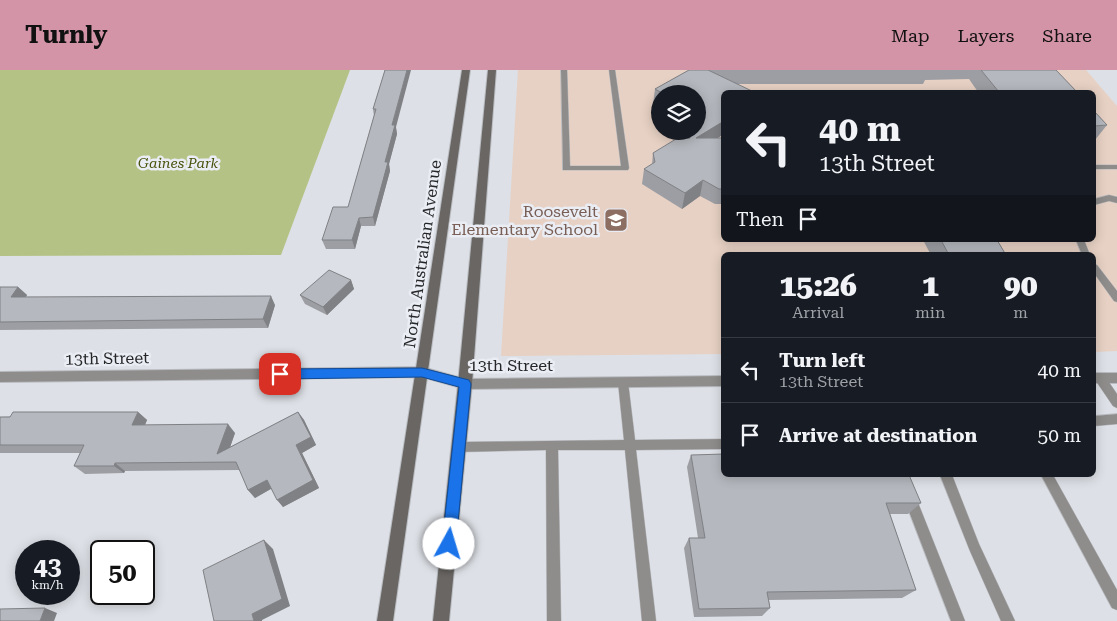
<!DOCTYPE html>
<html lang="en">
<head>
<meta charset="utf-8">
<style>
  body { margin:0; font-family:"Roboto Serif",serif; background:#242831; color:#f1f3f6; height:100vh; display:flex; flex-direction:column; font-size:19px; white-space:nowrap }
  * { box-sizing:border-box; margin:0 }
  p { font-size:16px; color:#9ea1a6 }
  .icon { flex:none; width:28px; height:28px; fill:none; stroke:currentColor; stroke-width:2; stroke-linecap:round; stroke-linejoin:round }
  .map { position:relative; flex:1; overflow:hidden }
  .sheet { position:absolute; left:721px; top:182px; width:375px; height:225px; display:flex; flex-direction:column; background:#171b24; border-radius:8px; box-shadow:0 2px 12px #0003 }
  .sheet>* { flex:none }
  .guide { position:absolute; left:721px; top:20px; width:375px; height:152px; border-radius:8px; box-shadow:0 2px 12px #0003; background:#171b24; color:#f1f3f6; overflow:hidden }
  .tools { position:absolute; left:651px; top:15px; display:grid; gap:10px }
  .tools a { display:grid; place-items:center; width:55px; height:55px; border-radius:50%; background:#171b24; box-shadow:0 2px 12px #0003; font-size:25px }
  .speed { position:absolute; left:15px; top:470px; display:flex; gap:10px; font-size:25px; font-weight:700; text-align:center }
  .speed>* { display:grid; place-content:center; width:65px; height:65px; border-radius:50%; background:#171b24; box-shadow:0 2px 12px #0003; line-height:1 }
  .speed small { font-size:12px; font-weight:400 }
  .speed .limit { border:2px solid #111; border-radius:8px; background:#fff; color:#111 }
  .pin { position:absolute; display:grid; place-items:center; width:42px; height:42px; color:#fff; margin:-21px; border-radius:10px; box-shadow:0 2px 8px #0006 }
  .me { position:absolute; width:55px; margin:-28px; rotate:6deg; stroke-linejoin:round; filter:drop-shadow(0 0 4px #0008) }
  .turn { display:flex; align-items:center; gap:18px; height:105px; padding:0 15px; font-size:22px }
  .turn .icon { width:65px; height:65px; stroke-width:2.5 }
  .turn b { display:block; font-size:35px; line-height:42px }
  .then { display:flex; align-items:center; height:48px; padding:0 15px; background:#0003; gap:10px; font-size:19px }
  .eta { display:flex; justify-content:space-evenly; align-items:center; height:85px; text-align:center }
  .eta b { font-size:30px; font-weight:800; line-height:35px }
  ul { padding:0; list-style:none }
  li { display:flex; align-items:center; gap:15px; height:65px; padding:0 15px; border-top:1px solid #363941 }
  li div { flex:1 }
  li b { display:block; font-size:19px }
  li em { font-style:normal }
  header { display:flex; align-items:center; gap:30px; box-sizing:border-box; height:70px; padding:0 25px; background:#d494a8; color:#111 }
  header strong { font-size:24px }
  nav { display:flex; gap:28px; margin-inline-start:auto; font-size:18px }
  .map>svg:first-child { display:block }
  .education { fill:#e7d1c4; fill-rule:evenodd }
  .green { fill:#b5c285 }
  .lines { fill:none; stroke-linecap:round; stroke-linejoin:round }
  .service-casing { stroke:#b8bbc0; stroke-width:1 }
  .minor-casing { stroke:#b8bbc0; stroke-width:2 }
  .secondary-casing { stroke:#b8bbc0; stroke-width:2 }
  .service { fill:#8f8d8b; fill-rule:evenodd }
  .minor { fill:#8f8d8b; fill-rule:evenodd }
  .secondary { fill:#696663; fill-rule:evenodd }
  .wall { fill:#9c9ea3 }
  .shaded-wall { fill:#7f8185 }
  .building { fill:#b5b8be; stroke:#7f8185 }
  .route { fill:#1a73e8; stroke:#114b97 }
  .labels { text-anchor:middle; stroke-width:5; stroke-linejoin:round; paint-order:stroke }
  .far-park-label { font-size:14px; font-style:italic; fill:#475109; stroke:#eaedf4 }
  .education-label { font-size:16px; fill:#785e54; stroke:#eaedf4; text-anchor:end }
  .street-label { font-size:16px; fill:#252628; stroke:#eaedf4 }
</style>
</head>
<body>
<header>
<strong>Turnly</strong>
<nav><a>Map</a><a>Layers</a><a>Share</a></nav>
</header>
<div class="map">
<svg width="1117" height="551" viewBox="0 0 1117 551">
  <rect width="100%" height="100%" fill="#dde0e6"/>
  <!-- education -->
  <path class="education" d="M518 0H1086L1117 36V281L1094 282V185H724V284L501 286ZM724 22H1094V170H724ZM660 24H698V61H660Z"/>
  <!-- green -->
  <path class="green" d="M0 0H350L281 185 0 186Z"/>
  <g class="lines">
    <!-- service casing -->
    <g class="service-casing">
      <path id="service" d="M561 0H567L570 96H621L609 0H615L629 98 628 100H563Z
        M1094 95H1117V99H1094Z
        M1109 125 1117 127V133L1109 131 1094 135V129Z
        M1076 170H1084L1090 185H1082Z
        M1094 194 1097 195 1117 221V232L1114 231 1094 203Z
        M1100 304 1104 305 1117 324V338L1113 336 1096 311 1095 308 1096 305Z
        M623 308 627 309 628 312 635 370 724 369V379L636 380 656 551H642L625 380H558L561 551H547L546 380 459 382 455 381 453 377 455 373 459 372 624 370 618 312 619 309Z
        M1117 344V354L1094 356V346Z
        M895 405H907L965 551H951Z
        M940 405H952L979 474 1015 551H1001L970 481Z
        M1041 405H1053L1117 520V540L1112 538Z"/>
    </g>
    <!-- minor casing -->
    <g class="minor-casing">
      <path id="minor" d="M422 297 465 309 724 306V316L465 319 422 307 0 312V302Z
        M1094 303H1117V313H1094Z"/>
    </g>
    <!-- secondary casing -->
    <g class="secondary-casing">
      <path id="secondary" d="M462 0H470L393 551H377Z
        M488 0H496L472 314 449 551H433L458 314Z"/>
    </g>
    <!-- service -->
    <use href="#service" class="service"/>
    <!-- minor -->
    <use href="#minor" class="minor"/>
    <!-- secondary -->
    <use href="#secondary" class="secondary"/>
  </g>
  <!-- wall -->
  <path class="wall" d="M385 0 397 64 389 94 390 101 375 156H361L355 179H326L322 170 348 137 374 46 373 39Z
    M689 0H1056L1077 22H978L969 9 925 10 923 14H737L724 22V64L717 68H724V134H715L700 126 682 139 642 114 644 99 652 94 653 83 687 68V61H698V24H660V38L653 34 655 19Z
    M1094 41 1107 55 1095 70H1094Z
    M923 170H997L1006 185H931Z
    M351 210 354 219 327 245 305 234 300 225Z
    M0 217H18L27 225 26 227 275 235 268 258 0 260Z
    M138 342 147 350 145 355 235 363 230 377 298 342 304 350 316 375 302 383 319 418 283 437 271 419 255 428 248 420 240 400 125 401 124 403 85 404 74 396 80 383H0V347Z
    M691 385 921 433 908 444H890L916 520 902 528 769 530 770 538 762 546 694 547 684 478 689 468H698L687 397Z"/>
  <!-- shaded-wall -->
  <path class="shaded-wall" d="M407 0H411L396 57 397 64 389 94 390 101 375 156 373 147 392 55Z
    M724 51V64L693 84 696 68Z
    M703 110 700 126 682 139 685 123Z
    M359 148 361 156 355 179 352 170Z
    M351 210 354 219 327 245 323 237Z
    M18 217 27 225 20 235 11 227Z
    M271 226 275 235 268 258 263 249Z
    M138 342 147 350 141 364 132 355Z
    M298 342 304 350 316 375 302 383 319 418 283 437 277 430 296 375Z
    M228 354 235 363 225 392 217 384Z
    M115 393 125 401 124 403 114 396Z
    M267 410 274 417 255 428 248 420Z
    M264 470 273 479 290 536 262 550V551H254L252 544Z
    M45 538 57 543 54 551H40Z"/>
  <!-- building -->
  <path class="building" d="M385 0H407L392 55H395L385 92H388L373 147 359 148 352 170H322L333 137H348L376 39H373Z
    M689 0H708L754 22H724V51L696 68H724V119H719L703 110 685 123 644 99 655 92 653 83 676 69 690 68V61H698V24H664L655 19Z
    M981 0H1056L1077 22H999Z
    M1094 41 1107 55 1094 56Z
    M941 170H997L1006 185H949Z
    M329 200 351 210 323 237 300 225Z
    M0 217H18L11 227 271 226 263 249 0 252Z
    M13 342H138L132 355 228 354 217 384 298 342 311 367 296 375 313 410 277 430 267 410 248 420 236 392 115 393 114 396H74L84 375H0V347H10Z
    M724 384V405H909L921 433H886L916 520 767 522 770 538 699 539 689 468H705L691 385Z
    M264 470 282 529 252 544 254 551H214L203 500Z
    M45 538 40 551H0V539Z"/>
  <!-- route -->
  <path class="route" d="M422 298 465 309 469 310 471 314 456 474 454 479 449 481 444 479 442 474 459 317 422 307 280 309 276 307 274 304 276 300 280 299Z"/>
  <!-- icons -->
  <defs>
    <g id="school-square" transform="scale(1.25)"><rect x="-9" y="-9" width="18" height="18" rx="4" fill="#8d6e63" stroke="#eaedf4"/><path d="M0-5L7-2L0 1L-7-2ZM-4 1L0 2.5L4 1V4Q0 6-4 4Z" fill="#fff"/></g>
  </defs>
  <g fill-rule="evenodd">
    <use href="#school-square" x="616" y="150"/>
  </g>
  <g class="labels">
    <!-- far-park labels -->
    <g class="far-park-label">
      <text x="178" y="98">Gaines Park</text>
    </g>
    <!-- education labels -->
    <g class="education-label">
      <text x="598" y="147">Roosevelt<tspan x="598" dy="18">Elementary School</tspan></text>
    </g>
    <!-- street labels -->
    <g class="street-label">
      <text transform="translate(422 184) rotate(-82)" y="6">North Australian Avenue</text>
      <text transform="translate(107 288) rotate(-1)" y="6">13th Street</text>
      <text x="511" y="301">13th Street</text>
    </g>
  </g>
</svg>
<div class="tools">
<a><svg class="icon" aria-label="layers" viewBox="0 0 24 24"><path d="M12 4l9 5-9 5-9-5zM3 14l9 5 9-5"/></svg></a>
</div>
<div class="speed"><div>43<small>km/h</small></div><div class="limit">50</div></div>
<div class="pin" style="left:280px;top:304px;background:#d93025"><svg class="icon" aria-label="arrive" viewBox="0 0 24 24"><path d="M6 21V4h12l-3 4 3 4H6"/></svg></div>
<svg class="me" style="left:449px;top:474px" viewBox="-20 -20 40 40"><circle r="19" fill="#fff"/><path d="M0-13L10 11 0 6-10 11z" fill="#1a73e8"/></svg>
<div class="guide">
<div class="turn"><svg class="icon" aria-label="left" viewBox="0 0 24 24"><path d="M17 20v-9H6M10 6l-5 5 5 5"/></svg><div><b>40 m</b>13th Street</div></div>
<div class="then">Then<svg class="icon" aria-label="arrive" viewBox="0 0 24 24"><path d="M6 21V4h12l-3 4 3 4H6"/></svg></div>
</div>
<section class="sheet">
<div class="eta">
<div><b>15:26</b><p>Arrival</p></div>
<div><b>1</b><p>min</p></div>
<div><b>90</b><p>m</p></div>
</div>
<ul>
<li><svg class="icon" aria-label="left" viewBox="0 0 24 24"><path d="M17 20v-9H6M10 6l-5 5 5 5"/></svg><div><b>Turn left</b><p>13th Street</p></div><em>40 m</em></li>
<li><svg class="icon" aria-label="arrive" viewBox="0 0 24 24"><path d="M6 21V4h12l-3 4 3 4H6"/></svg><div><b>Arrive at destination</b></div><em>50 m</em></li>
</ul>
</section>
</div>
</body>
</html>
